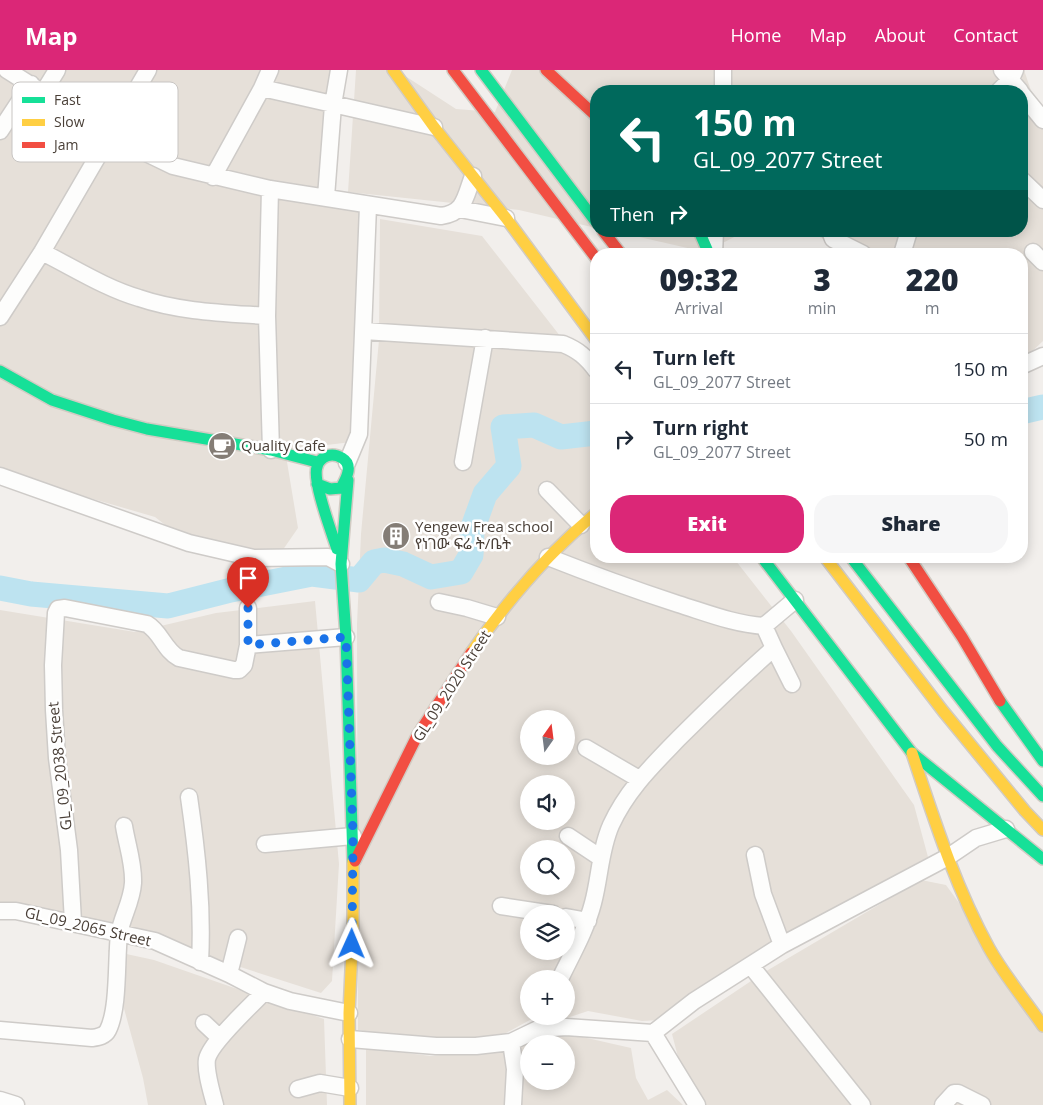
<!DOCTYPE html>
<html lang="en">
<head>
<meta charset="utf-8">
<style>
  body { margin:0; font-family:"Open Sans","Noto Sans Ethiopic",sans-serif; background:#f6f6f7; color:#1f2937; height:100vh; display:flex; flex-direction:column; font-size:19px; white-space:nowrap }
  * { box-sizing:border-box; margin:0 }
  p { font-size:16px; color:#747a83 }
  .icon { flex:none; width:28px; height:28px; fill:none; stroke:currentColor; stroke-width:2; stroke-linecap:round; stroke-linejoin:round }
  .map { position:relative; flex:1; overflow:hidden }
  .drawer { position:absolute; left:590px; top:178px; width:438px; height:315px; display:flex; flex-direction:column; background:#fff; border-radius:20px; box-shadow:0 2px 12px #0003 }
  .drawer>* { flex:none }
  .top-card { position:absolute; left:590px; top:15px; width:438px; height:152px; border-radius:20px; box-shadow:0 2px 12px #0003; background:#00695c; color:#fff; overflow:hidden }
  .needle { width:32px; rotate:14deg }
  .tools { position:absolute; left:520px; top:640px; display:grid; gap:10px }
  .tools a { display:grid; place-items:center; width:55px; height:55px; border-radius:50%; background:#fff; box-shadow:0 2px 12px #0003; font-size:25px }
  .pin { position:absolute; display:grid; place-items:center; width:42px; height:42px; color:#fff; margin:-51px -21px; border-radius:50% 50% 50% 0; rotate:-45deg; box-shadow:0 0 5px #0007 }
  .pin .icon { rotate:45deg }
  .me { position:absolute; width:55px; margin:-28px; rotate:1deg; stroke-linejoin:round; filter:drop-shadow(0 0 4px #0008) }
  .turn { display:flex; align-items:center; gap:18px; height:105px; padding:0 20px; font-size:22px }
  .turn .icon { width:65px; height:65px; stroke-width:2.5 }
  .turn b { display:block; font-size:35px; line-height:42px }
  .then { display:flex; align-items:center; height:48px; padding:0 20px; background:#0003; gap:10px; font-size:19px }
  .eta { display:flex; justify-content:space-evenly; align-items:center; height:85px; text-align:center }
  .eta b { font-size:30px; font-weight:800; line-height:35px }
  .button { display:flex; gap:10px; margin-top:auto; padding:10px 20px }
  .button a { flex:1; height:58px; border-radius:20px; background:#db2777; color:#fff; font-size:20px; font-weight:800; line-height:58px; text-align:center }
  .button a+a { background:#f6f6f7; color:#1f2937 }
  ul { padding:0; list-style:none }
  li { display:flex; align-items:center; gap:15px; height:70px; padding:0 20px; border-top:1px solid #e0e1e3 }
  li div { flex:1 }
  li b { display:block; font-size:19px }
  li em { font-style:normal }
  header { display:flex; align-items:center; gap:30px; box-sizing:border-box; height:70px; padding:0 25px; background:#db2777; color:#fff }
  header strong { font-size:24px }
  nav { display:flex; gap:28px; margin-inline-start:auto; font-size:18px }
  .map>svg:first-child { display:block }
  .residential { fill:#e6e0d9; fill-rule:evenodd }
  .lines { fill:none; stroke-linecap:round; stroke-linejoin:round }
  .river { stroke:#bde3f0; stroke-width:25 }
  .street-casing { stroke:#cecbc8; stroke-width:19 }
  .fast-casing { stroke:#d1cbc3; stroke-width:14 }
  .slow-casing { stroke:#d1cbc3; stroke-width:14 }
  .jam-casing { stroke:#d1cbc3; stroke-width:14 }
  .street { stroke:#fdfdfc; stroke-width:16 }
  .fast { stroke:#16e098; stroke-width:11 }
  .slow { stroke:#ffcf43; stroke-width:11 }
  .jam { stroke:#f24e42; stroke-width:11 }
  .route { stroke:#1a73e8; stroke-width:9; stroke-dasharray:0 16.2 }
  .labels { text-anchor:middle; stroke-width:5; stroke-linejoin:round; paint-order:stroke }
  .poi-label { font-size:15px; fill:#493f37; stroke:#fff; text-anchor:start }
  .street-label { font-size:15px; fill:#493f37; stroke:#fff }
  .key { fill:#fff; stroke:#c8c5c3; stroke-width:1 }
  .key-label { font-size:14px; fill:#493f37 }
</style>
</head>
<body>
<header>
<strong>Map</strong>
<nav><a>Home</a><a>Map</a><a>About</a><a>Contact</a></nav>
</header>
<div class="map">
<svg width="1043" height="1035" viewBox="0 0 1043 1035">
  <rect width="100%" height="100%" fill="#f2efec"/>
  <!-- residential -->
  <path class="residential" d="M19 0H338L325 129 367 139 360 371 285 380 298 458 280 484 186 471 155 447 59 419 0 413V1L142 91 215 109 117 61Z
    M356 0H396L456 39 495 42 512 0H1024L1043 56V271L1021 292V184H851L809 161H1021V21H596V158L519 140 348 122Z
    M380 149 482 166 596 312V486H732L791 561 914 735 928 787 841 834 660 950 642 951 588 941 567 948 559 946H566V909H529V946H537L495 969 450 968 425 971 358 960 357 554 361 464 379 270ZM529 649H566V686H529ZM529 714H566V751H529ZM529 779H566V816H529ZM529 844H566V881H529Z
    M613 161H746L705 182Z
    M315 531 339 794 332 911 321 923 128 861 0 833V540L135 562 216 543Z
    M921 810 946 815 1043 948V1035H698L683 1006 672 964 763 903Z
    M108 880 154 890 324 949 327 1035H148L143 1008Z
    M565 963 631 978 636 1008 648 1030 667 1020 683 1035H366V978L431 986 512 978ZM529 974H566V1011H529Z"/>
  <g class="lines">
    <!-- river -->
    <path class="river" d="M1021 342 1043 337
      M0 518 31 524 168 536 231 520 312 504 359 510 374 492 384 490 403 494 431 507 461 502 471 485 472 460 485 424 509 396 503 357 534 355 561 367 596 363"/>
    <!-- street casing -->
    <g class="street-casing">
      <path id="street" d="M7 0 111 66 173 96 270 119 441 146C465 143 465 127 473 106
        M1002 0 1020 21
        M262 18 270 0
        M723 21V0
        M999 21 1011 9 1015 0
        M43 23 57 0
        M1021 23 1043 50
        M0 61 31 14
        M213 107 262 18 434 57
        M1021 109 1043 130
        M270 119 267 246 271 380
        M326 127 333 35 339 0
        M460 139 506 148
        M830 161 833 169 863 184
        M42 182C74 198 105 218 139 228 180 242 224 243 267 246
        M1033 182 1043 192
        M714 184 715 161
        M902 184 909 161
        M0 247 42 182 148 0
        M364 261 563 274C578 280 586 287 596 300
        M1021 296 1043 286
        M463 392 485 268
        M347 393 359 364 368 136
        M0 406 189 473 254 488 328 487 341 494
        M547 420 581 455
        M548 487C591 504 635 520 678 534 707 543 734 554 764 556L774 578
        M439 532 467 538 497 547
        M248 538V575
        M764 556 795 530
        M586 678 639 709
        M189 727C197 782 203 837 200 892
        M568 766 601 788
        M265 774 353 766
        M755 785 763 824 782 875
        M501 836 553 844
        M0 841H16L155 871 229 904 264 922 290 931 349 943
        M566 847 588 851
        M73 852 69 780 57 688 54 640 53 595 56 543 58 539 65 538 147 554C161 562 164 580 179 588L234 600H239L244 595 248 575 346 567
        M751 896 862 1035
        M229 904 238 868
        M560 909C572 884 586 860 593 833 600 807 600 780 611 755 627 720 652 696 678 669 709 638 741 607 774 578L792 614
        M204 953 220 968
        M0 960 92 968C99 967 105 966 108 960 119 938 116 890 119 864 122 847 132 831 133 813 134 794 127 775 124 756
        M653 963 697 1035
        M350 969 436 976H476L511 972 538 959 566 957 653 963 694 931 782 875 948 787 976 768 1006 759
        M511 972 515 999 513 1035
        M298 1019 320 1013 350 1018
        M0 1030 16 1035
        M215 1035C212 1023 205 1001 207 989 211 972 251 936 264 922
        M943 1035 954 1023H958L982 1035"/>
    </g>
    <!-- fast casing -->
    <g class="fast-casing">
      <path id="fast" d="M481 0 596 152
        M699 161 709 184
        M0 301 52 330 113 350 147 359 271 380 317 392
        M348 410 341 494 346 567 353 791
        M317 414 330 419 341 418C346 409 354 395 342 388 337 385 332 384 327 386 322 388 318 392 317 397 312 411 332 463 337 479
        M761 486 912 683 1043 789
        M850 486 997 676 1043 726
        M1000 631 1043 691"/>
    </g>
    <!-- slow casing -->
    <g class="slow-casing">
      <path id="slow" d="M393 0 434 57 506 148 596 270
        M824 486 943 641 1025 741 1043 760
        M471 583C507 531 547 484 596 443
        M912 683C934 749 955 816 989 878 1004 905 1025 930 1043 956
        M350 1035 349 943 353 857V791"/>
    </g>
    <!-- jam casing -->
    <g class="jam-casing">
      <path id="jam" d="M453 0 596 188
        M546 0 596 46
        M603 161 621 184
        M908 486 962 567 1000 631
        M355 791 417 666 471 583"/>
    </g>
    <!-- street -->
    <use href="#street" class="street"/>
    <!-- fast -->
    <use href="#fast" class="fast"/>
    <!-- slow -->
    <use href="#slow" class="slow"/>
    <!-- jam -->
    <use href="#jam" class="jam"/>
  </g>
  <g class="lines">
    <!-- route -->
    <path class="route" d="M248 538V575L346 567 353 766 352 874"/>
  </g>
  <!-- icons -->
  <defs>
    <g id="cafe-disc" transform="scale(1.4375)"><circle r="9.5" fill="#847d76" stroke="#fff"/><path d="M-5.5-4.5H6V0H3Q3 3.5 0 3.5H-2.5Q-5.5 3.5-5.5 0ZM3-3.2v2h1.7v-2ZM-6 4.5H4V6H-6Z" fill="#fff"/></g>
    <g id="building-disc" transform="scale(1.4375)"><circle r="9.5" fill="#847d76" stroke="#fff"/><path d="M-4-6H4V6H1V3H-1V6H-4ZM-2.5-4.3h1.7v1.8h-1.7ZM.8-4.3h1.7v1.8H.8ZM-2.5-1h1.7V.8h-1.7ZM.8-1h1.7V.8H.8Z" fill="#fff"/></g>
  </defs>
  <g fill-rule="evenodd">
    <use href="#cafe-disc" x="222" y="376"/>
    <use href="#building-disc" x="396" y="466"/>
  </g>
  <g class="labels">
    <!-- poi labels -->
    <g class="poi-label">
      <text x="241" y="381">Quality Cafe</text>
      <text x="415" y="462">Yengew Frea school<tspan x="415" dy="17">የነገው ፍሬ ት/ቤት</tspan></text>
    </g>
    <!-- street labels -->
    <g class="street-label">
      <text transform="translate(452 616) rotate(-57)" y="5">GL_09_2020 Street</text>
      <text transform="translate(60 696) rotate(-96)" y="5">GL_09_2038 Street</text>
      <text transform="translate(88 857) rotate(13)" y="5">GL_09_2065 Street</text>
    </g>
  </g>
  <!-- legend -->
  <rect x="12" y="12" width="166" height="80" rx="8" class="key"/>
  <rect x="22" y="27" width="23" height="6" fill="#16e098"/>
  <rect x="22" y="49" width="23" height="7" fill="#ffcf43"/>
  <rect x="22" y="72" width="23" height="6" fill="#f24e42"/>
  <g class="key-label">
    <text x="54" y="35">Fast</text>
    <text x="54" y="57">Slow</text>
    <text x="54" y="80">Jam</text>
  </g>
</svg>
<div class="tools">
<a><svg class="needle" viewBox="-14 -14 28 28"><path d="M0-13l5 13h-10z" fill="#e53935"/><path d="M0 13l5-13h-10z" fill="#747a83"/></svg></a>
<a><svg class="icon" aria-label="sound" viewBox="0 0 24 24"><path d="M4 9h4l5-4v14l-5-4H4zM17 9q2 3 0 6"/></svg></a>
<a><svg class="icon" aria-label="search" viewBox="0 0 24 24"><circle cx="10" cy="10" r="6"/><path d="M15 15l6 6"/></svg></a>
<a><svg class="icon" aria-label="layers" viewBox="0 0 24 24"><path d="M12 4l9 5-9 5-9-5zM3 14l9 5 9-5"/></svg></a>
<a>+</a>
<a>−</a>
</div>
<div class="pin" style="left:248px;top:538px;background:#d93025"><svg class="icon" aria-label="arrive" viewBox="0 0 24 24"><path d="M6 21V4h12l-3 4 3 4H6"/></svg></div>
<svg class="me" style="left:352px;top:874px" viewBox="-20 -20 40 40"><path d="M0-17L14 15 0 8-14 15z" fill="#1a73e8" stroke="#fff" stroke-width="4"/></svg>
<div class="top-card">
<div class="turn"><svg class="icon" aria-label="left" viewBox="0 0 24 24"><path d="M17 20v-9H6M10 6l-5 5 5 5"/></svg><div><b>150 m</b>GL_09_2077 Street</div></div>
<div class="then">Then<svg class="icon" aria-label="right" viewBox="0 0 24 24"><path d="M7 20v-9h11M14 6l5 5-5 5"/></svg></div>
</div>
<section class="drawer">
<div class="eta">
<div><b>09:32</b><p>Arrival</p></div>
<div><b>3</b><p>min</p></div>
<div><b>220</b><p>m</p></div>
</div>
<ul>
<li><svg class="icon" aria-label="left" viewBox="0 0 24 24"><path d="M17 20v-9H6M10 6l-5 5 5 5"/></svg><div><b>Turn left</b><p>GL_09_2077 Street</p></div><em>150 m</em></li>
<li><svg class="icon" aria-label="right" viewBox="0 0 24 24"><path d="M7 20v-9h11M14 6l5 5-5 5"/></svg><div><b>Turn right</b><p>GL_09_2077 Street</p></div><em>50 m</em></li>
</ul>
<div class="button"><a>Exit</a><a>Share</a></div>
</section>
</div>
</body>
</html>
